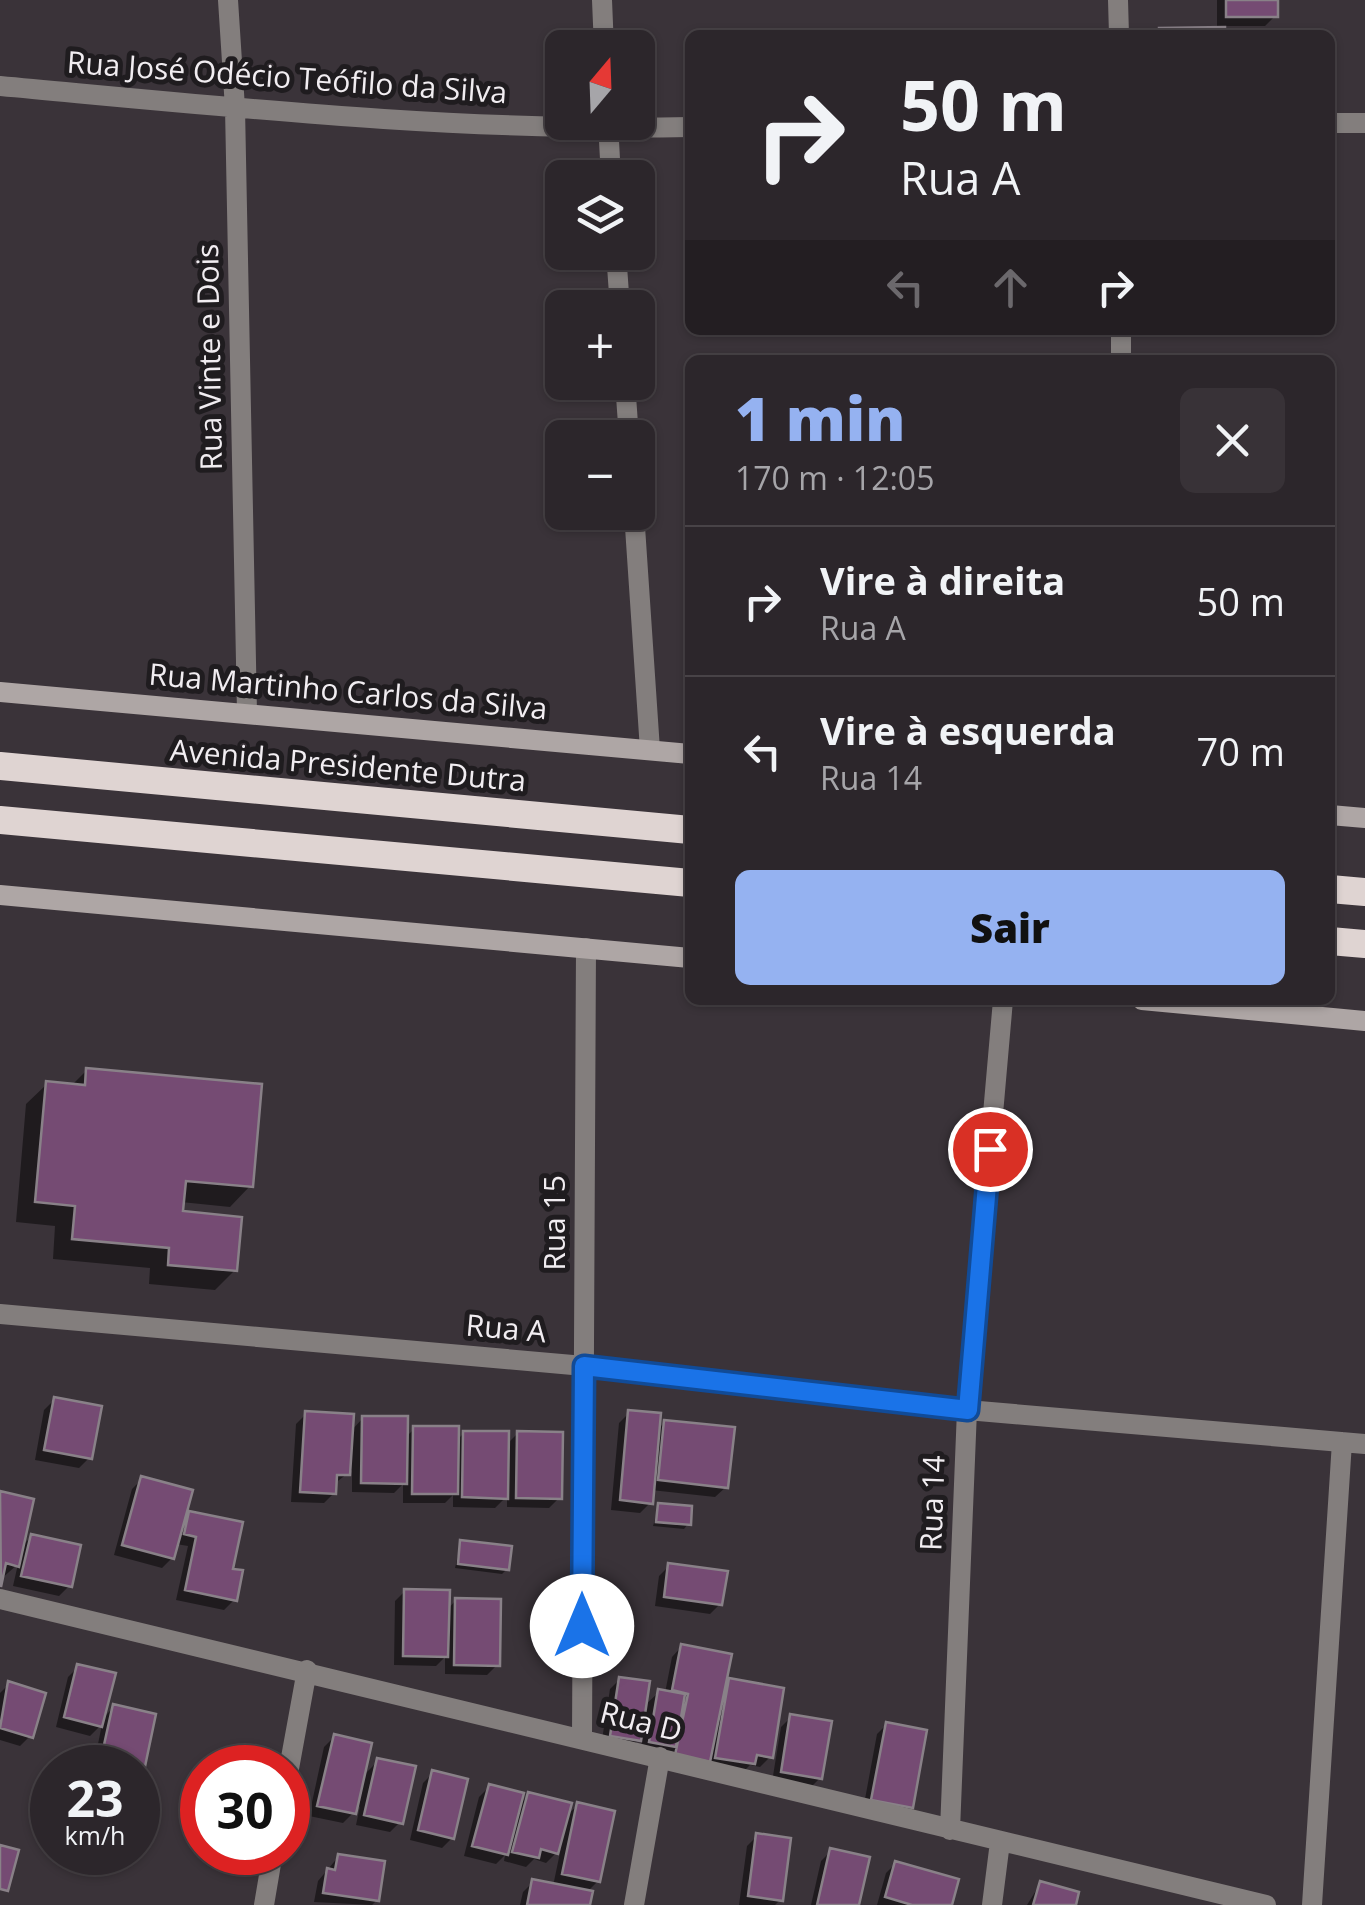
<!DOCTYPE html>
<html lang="pt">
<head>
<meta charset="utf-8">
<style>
  body { margin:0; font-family:"Open Sans",sans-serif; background:#383237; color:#f1f3f6; height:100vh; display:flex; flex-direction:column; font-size:38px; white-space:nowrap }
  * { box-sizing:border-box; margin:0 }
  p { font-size:32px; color:#a6a5a9 }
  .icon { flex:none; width:55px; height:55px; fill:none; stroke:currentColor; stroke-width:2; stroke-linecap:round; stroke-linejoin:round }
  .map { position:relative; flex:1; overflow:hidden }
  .sheet { position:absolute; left:685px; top:355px; width:650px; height:650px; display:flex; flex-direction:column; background:#2c262b; border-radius:15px; box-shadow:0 2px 8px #0004,0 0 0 2px #484347 }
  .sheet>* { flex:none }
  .banner { position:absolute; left:685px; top:30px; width:650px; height:305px; border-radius:15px; box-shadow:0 2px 8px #0004,0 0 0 2px #484347; background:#2c262b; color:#f1f3f6; overflow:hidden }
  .needle { width:65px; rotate:19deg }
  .controls { position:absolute; left:545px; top:30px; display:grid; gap:20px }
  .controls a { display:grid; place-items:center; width:110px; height:110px; border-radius:15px; background:#2c262b; box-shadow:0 2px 8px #0004,0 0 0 2px #484347; font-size:50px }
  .speed { position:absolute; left:30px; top:1745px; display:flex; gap:20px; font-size:50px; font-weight:700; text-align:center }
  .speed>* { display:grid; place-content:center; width:130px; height:130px; border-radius:50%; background:#2c262b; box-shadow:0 2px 8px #0004,0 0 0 2px #484347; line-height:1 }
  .speed small { font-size:25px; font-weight:400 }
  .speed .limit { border:15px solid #d22; background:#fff; color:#111 }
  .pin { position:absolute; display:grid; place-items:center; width:85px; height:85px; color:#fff; margin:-42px; border:5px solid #fff; border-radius:50%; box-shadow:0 2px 10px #0007 }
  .me { position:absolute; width:110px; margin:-55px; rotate:0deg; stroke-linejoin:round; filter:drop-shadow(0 0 8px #0008) }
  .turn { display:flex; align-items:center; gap:35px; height:210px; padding:0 50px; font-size:45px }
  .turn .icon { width:130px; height:130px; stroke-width:2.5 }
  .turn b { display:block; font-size:70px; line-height:85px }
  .lanes { display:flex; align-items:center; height:95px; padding:0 50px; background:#0003; justify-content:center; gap:50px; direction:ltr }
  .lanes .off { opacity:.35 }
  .round { display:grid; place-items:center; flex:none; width:105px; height:105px; border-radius:15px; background:#383237 }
  .headline { display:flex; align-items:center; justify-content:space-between; height:170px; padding:0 50px }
  h1 { font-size:60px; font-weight:800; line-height:75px; color:#95b2f1 }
  .primary-button { display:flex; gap:20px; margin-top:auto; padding:20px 50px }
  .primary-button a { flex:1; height:115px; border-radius:15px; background:#95b2f1; color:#111; font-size:40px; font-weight:800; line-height:115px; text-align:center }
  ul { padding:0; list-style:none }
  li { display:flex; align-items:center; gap:30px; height:150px; padding:0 50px; border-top:2px solid #484347 }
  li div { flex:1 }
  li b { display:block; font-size:38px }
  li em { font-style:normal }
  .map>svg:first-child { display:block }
  .shadow { fill:#0007; fill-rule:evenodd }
  .building { fill:#754b73; stroke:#898188; stroke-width:2.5 }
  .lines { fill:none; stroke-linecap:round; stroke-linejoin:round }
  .minor { stroke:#837e7d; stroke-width:20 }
  .secondary { stroke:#aea6a5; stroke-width:20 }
  .trunk { stroke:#dfd4d2; stroke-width:28 }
  .route-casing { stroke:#114b97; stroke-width:25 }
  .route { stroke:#1a73e8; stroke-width:18 }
  .labels { text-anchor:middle; stroke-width:10; stroke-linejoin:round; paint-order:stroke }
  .street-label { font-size:30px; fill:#f1edf1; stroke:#1f1c1f }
</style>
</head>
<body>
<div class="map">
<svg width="1365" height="1905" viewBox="0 0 1365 1905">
  <rect width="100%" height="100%" fill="#3a3339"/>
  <!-- shadow -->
  <path class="shadow" d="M1217 0H1276L1275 16 1265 26H1223V35H1156L1160 31 1217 30Z
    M87 1070 250 1186 230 1207 181 1202 180 1213 235 1270 215 1290 149 1284 150 1268 53 1259 55 1226 16 1222 26 1104 47 1084 71 1086Z
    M54 1400 89 1458 79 1468 35 1460 44 1410Z
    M629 1413 657 1430 665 1422 726 1487 715 1497 651 1490 650 1503 640 1513 611 1510 619 1423Z
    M306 1414 350 1432 363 1418 405 1438 414 1429 456 1441 464 1433 506 1445 518 1433 559 1498 549 1508 507 1507V1496L495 1508 453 1507V1495L445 1503H403V1484L394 1493 352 1492V1470L334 1484V1493L324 1503 291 1502 296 1424Z
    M142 1479 182 1522 190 1514 230 1571 234 1600 224 1610 176 1600 188 1546 176 1544 172 1558 162 1568 114 1555 132 1489Z
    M0 1494 31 1501 20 1548 32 1536 69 1586 59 1596 13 1586 18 1564 0 1580Z
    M659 1506 688 1524 684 1529 653 1526Z
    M461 1543 507 1569 502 1574 455 1568Z
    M669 1566 720 1604 710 1614 655 1606 659 1576Z
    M405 1591 447 1610 456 1600 497 1665 487 1675 445 1674V1657L436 1666 394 1665 395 1601Z
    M682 1646 724 1680 781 1690 770 1757 760 1767 750 1765 742 1773 640 1752 643 1735 629 1750 601 1746 610 1689 620 1679 643 1707 659 1692 665 1693 672 1657ZM683 1690 691 1692 680 1732 676 1731Z
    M78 1667 102 1719 114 1707 153 1716 138 1778V1768L94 1764 102 1724 90 1736 56 1727 68 1677Z
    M9 1684 30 1736 20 1746 0 1740V1693Z
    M791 1717 820 1778 810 1788 772 1782 781 1727Z
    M887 1724 910 1807 900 1817 863 1810 877 1734Z
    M334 1737 362 1777 378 1761 400 1822 390 1832 356 1825 360 1806 343 1823 309 1816 324 1747Z
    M433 1773 452 1838 442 1848 410 1840 423 1783Z
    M489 1787 519 1805 528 1795 565 1817 578 1805 598 1881 587 1892V1905H520L523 1892 533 1882 553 1886 561 1848 546 1863 534 1859 526 1867 504 1861 505 1855 496 1864 464 1856 479 1797Z
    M757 1836 780 1900 775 1905H739L747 1846Z
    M831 1851 857 1905H811L821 1861Z
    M339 1856 377 1900 372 1905 314 1902 318 1881Z
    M896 1863 949 1905H877L886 1873Z
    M1040 1884 1073 1905H1027Z"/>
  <!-- building -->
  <path class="building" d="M1226 0H1278V17H1226Z
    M1225 27V35H1159V28Z
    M86 1068 262 1084 253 1187 186 1181 183 1211 242 1217 237 1271 168 1265 169 1248 72 1239 75 1206 35 1202 46 1081 85 1085Z
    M54 1397 102 1406 92 1459 44 1450Z
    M628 1410 661 1413 653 1504 620 1500Z
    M305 1411 354 1414 350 1475H337L336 1494 300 1492Z
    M362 1416H408L407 1484 361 1483Z
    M664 1420 735 1427 728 1488 658 1480Z
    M413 1426H459L458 1494H412Z
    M463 1431H509L508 1499 462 1497Z
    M517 1431 563 1432 562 1499 516 1498Z
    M141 1476 193 1490 174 1559 122 1545Z
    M0 1491 34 1499 19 1567 6 1563 1 1587Z
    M658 1503 692 1506 691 1525 656 1522Z
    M189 1511 243 1522 233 1569 243 1570 237 1601 185 1590 196 1537 184 1534Z
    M31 1534 81 1545 72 1587 21 1576Z
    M460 1540 512 1546 509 1570 458 1564Z
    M668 1563 728 1571 722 1605 664 1597Z
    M404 1589 450 1590 448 1657 403 1656Z
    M455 1598 501 1599 500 1666 454 1665Z
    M681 1644 732 1654 710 1762 675 1755 688 1694 672 1690Z
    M77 1664 116 1673 102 1727 64 1717Z
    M619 1677 650 1681 641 1741 610 1736Z
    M729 1678 784 1688 773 1758 757 1755 755 1764 715 1758Z
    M8 1681 46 1693 33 1738 0 1728Z
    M658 1689 685 1694 676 1747 649 1742Z
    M113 1704 156 1714 143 1776 138 1775V1768H122L124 1758 102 1754Z
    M790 1714 832 1721 822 1779 781 1772Z
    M886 1722 927 1730 913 1808 871 1800Z
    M334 1734 372 1743 356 1814 317 1806Z
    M377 1758 416 1766 403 1824 364 1815Z
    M432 1770 468 1779 454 1839 418 1830Z
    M489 1784 524 1793 508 1855 472 1846Z
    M528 1792 572 1803 558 1854 541 1849 539 1858 512 1852Z
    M577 1802 615 1811 600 1882 562 1874Z
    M756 1833 791 1838 783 1901 748 1896Z
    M0 1845 19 1850 8 1891 0 1889Z
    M830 1848 870 1857 859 1905H817Z
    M338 1854 385 1861 379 1901 323 1893 327 1868 335 1870Z
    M895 1861 959 1879 952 1905H912L885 1897Z
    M532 1879 593 1891 590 1905H527Z
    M1040 1881 1079 1892 1076 1905H1033Z"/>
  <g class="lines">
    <!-- minor -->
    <path class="minor" d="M228 0 235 108 247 712
      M602 0 604 48
      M1118 0 1119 35
      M0 86C229 107 460 132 690 127
      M608 122 611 178
      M1330 123H1365
      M616 252 620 308
      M1121 360V330
      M625 382 629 438
      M634 512 650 750
      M0 1314 584 1366 967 1410 1365 1444
      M0 1599 1266 1905
      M582 1738 586 948
      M288 1774 307 1670
      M950 1830 967 1410 1003 1000
      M264 1905 273 1852
      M634 1905 660 1757
      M992 1905 1000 1842
      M1312 1905 1342 1442"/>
    <!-- secondary -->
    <path class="secondary" d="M0 692 690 754
      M1330 815 1365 818
      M0 895 690 958
      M1142 1000 1365 1021"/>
    <!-- trunk -->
    <path class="trunk" d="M0 766 690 830
      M0 820 690 883
      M1330 889 1365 892
      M1330 941 1365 944"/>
  </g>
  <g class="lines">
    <!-- route casing -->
    <g class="route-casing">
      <path id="route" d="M582 1626 584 1366 968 1410 990 1149"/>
    </g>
    <!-- route -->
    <use href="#route" class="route"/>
  </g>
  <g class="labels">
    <!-- street labels -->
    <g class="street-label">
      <text transform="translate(287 78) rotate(4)" y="10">Rua José Odécio Teófilo da Silva</text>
      <text transform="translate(210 357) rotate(-91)" y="10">Rua Vinte e Dois</text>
      <text transform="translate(348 692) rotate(5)" y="10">Rua Martinho Carlos da Silva</text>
      <text transform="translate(348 766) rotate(5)" y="10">Avenida Presidente Dutra</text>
      <text transform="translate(555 1223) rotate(-90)" y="10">Rua 15</text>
      <text transform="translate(506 1329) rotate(5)" y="10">Rua A</text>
      <text transform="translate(933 1503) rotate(-88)" y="10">Rua 14</text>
      <text transform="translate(641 1722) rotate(14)" y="10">Rua D</text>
    </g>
  </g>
</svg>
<div class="controls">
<a><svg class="needle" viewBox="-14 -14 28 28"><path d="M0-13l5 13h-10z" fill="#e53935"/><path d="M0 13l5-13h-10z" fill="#a6a5a9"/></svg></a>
<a><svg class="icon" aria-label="layers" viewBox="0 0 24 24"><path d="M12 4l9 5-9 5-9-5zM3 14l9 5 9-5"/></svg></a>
<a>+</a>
<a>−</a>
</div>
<div class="speed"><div>23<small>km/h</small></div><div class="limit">30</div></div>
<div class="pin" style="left:990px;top:1149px;background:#d93025"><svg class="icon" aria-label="arrive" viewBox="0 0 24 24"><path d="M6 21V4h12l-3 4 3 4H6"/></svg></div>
<svg class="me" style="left:582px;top:1626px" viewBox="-20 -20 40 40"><circle r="19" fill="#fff"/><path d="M0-13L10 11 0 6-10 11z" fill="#1a73e8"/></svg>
<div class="banner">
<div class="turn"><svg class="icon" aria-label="right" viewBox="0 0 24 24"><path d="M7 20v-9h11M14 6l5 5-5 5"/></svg><div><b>50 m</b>Rua A</div></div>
<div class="lanes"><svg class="icon off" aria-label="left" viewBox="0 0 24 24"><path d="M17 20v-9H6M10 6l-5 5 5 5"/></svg><svg class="icon off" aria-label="ahead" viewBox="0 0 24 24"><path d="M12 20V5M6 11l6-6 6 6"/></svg><svg class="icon" aria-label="right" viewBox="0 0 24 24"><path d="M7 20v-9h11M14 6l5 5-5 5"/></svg></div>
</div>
<section class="sheet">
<div class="headline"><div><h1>1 min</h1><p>170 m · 12:05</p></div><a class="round"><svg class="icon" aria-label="close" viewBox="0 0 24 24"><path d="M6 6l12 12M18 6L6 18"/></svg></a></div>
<ul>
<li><svg class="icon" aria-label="right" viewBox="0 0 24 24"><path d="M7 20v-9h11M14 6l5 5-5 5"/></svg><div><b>Vire à direita</b><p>Rua A</p></div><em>50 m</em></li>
<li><svg class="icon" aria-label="left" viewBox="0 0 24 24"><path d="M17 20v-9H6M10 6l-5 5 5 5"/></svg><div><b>Vire à esquerda</b><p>Rua 14</p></div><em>70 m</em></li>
</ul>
<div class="primary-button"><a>Sair</a></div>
</section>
</div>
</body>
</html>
